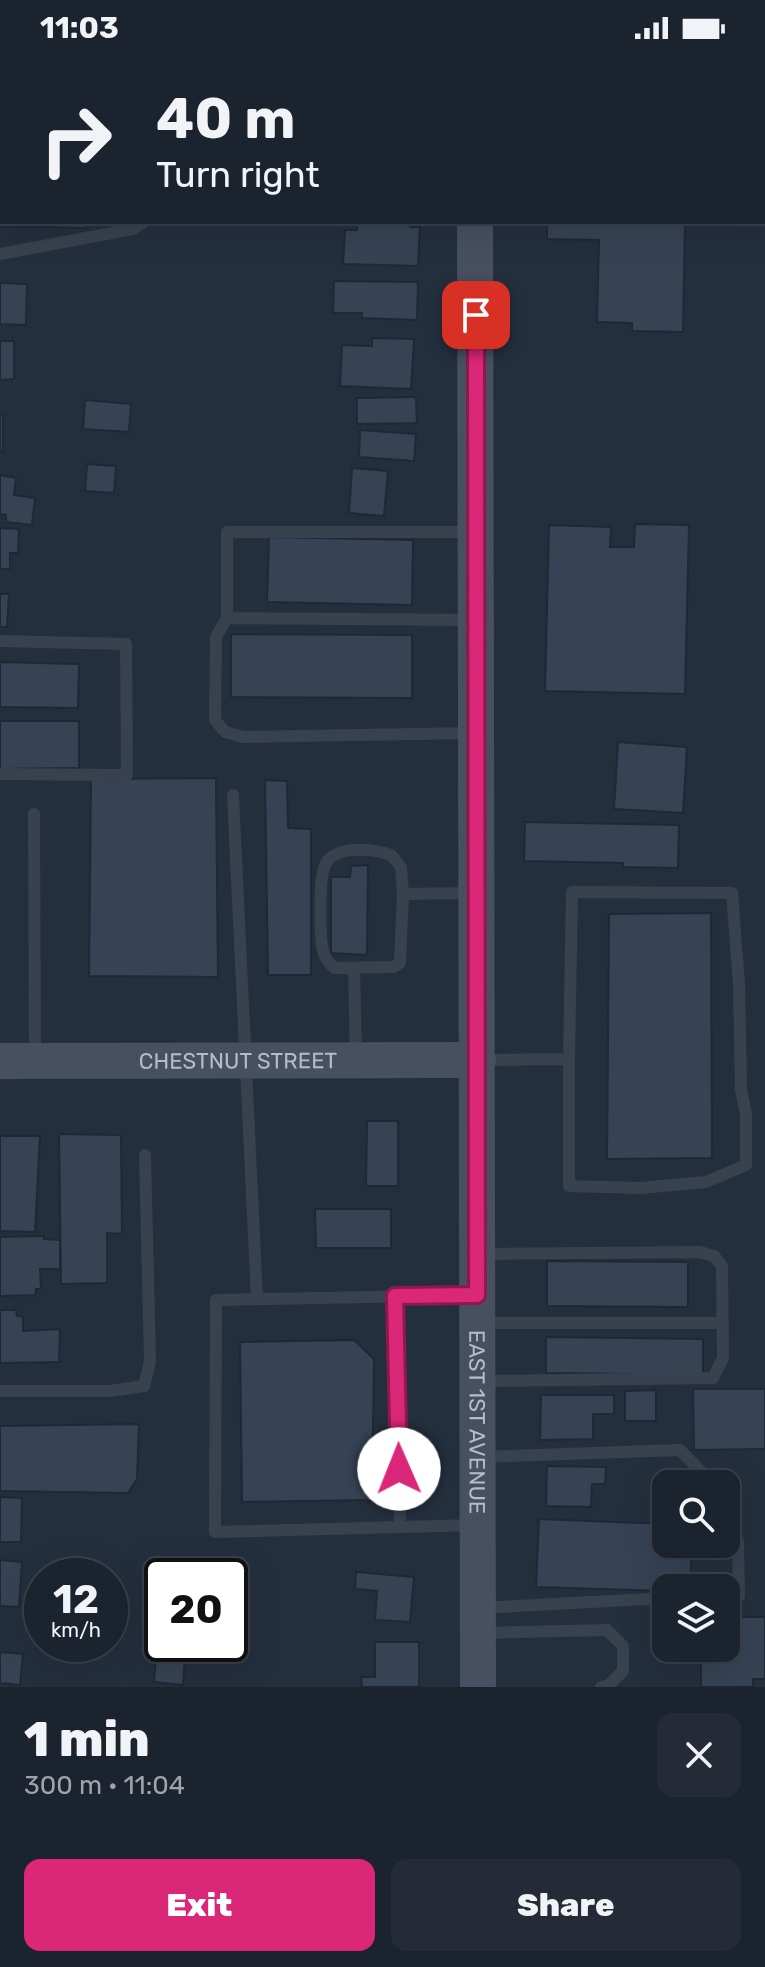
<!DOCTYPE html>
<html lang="en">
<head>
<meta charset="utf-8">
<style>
  body { margin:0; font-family:Rubik,sans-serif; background:#242b36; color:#f1f3f6; height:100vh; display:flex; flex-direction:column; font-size:30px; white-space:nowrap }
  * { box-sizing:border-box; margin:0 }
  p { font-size:26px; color:#a0a4aa }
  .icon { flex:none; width:44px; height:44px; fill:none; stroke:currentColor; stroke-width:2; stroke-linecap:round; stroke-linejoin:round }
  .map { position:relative; height:1631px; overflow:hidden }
  .drawer { display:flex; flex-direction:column; background:#1b232e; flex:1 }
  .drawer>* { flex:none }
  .banner { position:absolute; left:0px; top:0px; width:766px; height:168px; box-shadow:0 8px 32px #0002,0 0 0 2px #39404a; background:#1b232e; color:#f1f3f6; overflow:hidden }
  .buttons { position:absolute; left:652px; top:1414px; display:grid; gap:16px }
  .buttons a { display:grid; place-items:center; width:88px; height:88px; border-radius:16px; background:#1b232e; box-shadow:0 8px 32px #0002,0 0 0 2px #39404a; font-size:40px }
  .speed { position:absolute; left:24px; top:1502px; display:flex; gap:16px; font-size:40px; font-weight:700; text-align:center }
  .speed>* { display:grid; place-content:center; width:104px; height:104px; border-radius:50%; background:#1b232e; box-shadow:0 8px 32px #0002,0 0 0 2px #39404a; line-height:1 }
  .speed small { font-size:20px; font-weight:400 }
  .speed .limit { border:4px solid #111; border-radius:12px; background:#fff; color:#111 }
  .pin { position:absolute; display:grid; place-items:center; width:68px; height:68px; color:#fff; margin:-34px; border-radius:16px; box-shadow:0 4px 12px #0006 }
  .me { position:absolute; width:88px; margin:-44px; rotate:359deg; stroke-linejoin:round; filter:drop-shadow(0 0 6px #0008) }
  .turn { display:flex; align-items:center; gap:28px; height:168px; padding:0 24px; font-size:36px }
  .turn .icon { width:104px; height:104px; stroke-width:2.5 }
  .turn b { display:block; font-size:56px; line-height:68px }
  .round { display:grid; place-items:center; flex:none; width:84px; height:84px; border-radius:16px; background:#242b36 }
  .summary { display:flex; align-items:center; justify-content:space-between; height:136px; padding:0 24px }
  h1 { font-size:48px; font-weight:800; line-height:60px }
  .primary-button { display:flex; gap:16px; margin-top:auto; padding:16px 24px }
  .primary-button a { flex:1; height:92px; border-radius:16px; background:#db2777; color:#fff; font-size:32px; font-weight:800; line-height:92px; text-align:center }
  .primary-button a+a { background:#242b36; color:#f1f3f6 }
  .status { display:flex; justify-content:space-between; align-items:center; height:56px; padding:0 40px; background:#1b232e; direction:ltr }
  .status svg { height:22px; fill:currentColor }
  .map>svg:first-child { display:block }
  .building { fill:#364354; stroke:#1f2835; stroke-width:2 }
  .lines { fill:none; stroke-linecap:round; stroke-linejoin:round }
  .lane { stroke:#38414e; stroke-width:12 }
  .secondary { stroke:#465061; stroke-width:36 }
  .route-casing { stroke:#8e194d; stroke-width:20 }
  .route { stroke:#db2777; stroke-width:14 }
  .labels { text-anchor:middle; stroke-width:8; stroke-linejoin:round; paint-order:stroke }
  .street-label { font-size:22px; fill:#b4bcc9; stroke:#1d2633 }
</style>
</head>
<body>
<div class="status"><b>11:03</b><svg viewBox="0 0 49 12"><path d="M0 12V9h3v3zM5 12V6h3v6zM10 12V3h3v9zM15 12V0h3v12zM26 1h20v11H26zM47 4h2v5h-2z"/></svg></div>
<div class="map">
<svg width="765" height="1631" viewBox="0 0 765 1631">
  <rect width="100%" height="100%" fill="#242f3e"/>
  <!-- building -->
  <path class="building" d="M41 0H184V2H41Z
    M546 0H765L764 45V2Z
    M0 106 2 166H86V172L0 170Z
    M357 166H410V171H420L418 210 343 208 345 174H357Z
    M547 166H685L683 276 632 275V267L597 266 599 184 547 183Z
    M334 225 418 226 417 264 362 262V257H333Z
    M0 227 27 228 26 269 0 268Z
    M372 282 414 283 411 333 340 330 342 289 372 290Z
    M0 285H14V323L0 324Z
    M416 341 417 367 357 368V342Z
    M85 344 131 348 129 376 83 373Z
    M0 358H3V396H0Z
    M360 374 416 378 414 405 359 401Z
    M87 408 116 410 114 437 85 435Z
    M352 412 388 415 384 460 349 457Z
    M0 419 16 422 14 439 35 442 32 469 6 466V459L0 458Z
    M635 468 689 469 685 638 545 635 549 469 611 471 610 491H634Z
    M0 472 19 473 18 497H10V513H0Z
    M269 481 413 484 412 549 267 546Z
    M0 538H9L7 571H0Z
    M231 578 412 579V642L231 641Z
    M0 606 79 608 78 652 0 651Z
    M0 665H79V712L0 713Z
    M618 686 687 691 683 757 614 753Z
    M216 722 218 921 89 920 91 723Z
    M265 724 287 725 288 772 311 773V919H268Z
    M525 766 679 769 678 812 623 811V807L524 805Z
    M368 809 367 899 331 897V821H350L351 810Z
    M711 857 712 1102 607 1103 609 858Z
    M367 1065H398V1130H366Z
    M59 1078 121 1079 122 1178 107 1177V1227L61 1228Z
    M0 1080H40L35 1176 0 1175Z
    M315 1153H391V1192H316Z
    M44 1180V1183L60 1184V1213H40L41 1233H36L35 1239 0 1240V1181Z
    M547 1205 688 1206V1251L547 1250Z
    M0 1254H16L17 1260 23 1261V1275L60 1273 59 1306 0 1307Z
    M546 1281 703 1283V1319L546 1317Z
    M354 1284 374 1303 372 1444 242 1446 240 1286Z
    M693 1333H765V1393L694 1394Z
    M656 1334V1365H625V1335Z
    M541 1339H614V1358H593V1383L540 1384Z
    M139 1368 137 1423 128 1437 0 1435V1370Z
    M547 1410 606 1411 605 1428H592L591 1451 546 1450Z
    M0 1441 22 1442 21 1486H0Z
    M539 1463 666 1468V1488H692L690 1532H666V1535L536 1531Z
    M0 1504 22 1506 19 1551 0 1550Z
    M356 1516 414 1521 410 1566 375 1564 377 1535 355 1533Z
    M159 1561H162V1588H186L183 1629 154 1626Z
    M726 1561H765V1623H753V1631H701V1592H726Z
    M375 1586H419V1631H362L361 1621H375Z
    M0 1596 23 1598 20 1629 0 1627Z"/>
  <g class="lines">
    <!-- lane -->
    <path class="lane" d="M306 0V2
      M0 78 2 79
      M0 198 133 173 144 166
      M472 476H227V562L216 581 215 664 225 676 243 681 474 677
      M227 562 472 564
      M0 585 126 588 127 719 0 718
      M233 739 257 1243
      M34 758 35 1002
      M403 838 401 811 391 799C374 793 335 788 325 809 319 822 319 883 324 898 326 904 330 908 335 912L394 911 400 907 403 838 474 837
      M354 913 356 1001
      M481 1004 569 1003 572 836 732 837 739 928 741 1034 746 1058V1109L706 1126 640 1132 569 1130V1003
      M481 1198 700 1196 714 1200 722 1210 723 1302 713 1322 482 1325
      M474 1239 216 1244 215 1476 475 1469
      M395 1240 400 1471
      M481 1267H723
      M0 1335H110L144 1330 150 1305 145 1099
      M481 1401 680 1394 713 1428
      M726 1541 739 1540 738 1485
      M481 1552 666 1542
      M481 1577 607 1574 623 1590V1615L608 1630 601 1631"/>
    <!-- secondary -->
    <g class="secondary">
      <path d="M475 0V2"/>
      <path id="s1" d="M475 166 478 1631"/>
      <path id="s2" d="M0 1005 478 1004"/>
    </g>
  </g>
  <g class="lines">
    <!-- route casing -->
    <g class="route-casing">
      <path id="route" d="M399 1413 395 1240 477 1239 476 259"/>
    </g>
    <!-- route -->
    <use href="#route" class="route"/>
  </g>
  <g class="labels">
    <!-- street labels -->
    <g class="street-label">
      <text dy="8" stroke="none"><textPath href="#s2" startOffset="238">CHESTNUT STREET</textPath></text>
      <text dy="8" stroke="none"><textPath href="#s1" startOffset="1200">EAST 1ST AVENUE</textPath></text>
    </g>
  </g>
</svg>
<div class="buttons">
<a><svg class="icon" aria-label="search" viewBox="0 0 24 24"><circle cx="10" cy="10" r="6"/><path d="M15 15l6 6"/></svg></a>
<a><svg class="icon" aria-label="layers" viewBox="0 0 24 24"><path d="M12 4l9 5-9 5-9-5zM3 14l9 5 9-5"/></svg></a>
</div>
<div class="speed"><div>12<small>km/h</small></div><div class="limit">20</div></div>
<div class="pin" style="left:476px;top:259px;background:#d93025"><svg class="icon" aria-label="arrive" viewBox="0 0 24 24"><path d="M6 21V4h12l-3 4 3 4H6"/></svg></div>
<svg class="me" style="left:399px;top:1413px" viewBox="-20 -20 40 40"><circle r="19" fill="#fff"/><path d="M0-13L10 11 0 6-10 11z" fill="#db2777"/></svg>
<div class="banner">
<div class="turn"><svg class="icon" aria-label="right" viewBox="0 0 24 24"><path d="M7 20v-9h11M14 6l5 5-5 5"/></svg><div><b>40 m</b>Turn right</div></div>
</div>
</div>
<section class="drawer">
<div class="summary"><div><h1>1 min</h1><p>300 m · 11:04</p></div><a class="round"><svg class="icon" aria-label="close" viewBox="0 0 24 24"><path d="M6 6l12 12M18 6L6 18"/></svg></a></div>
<div class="primary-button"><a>Exit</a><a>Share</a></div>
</section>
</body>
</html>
